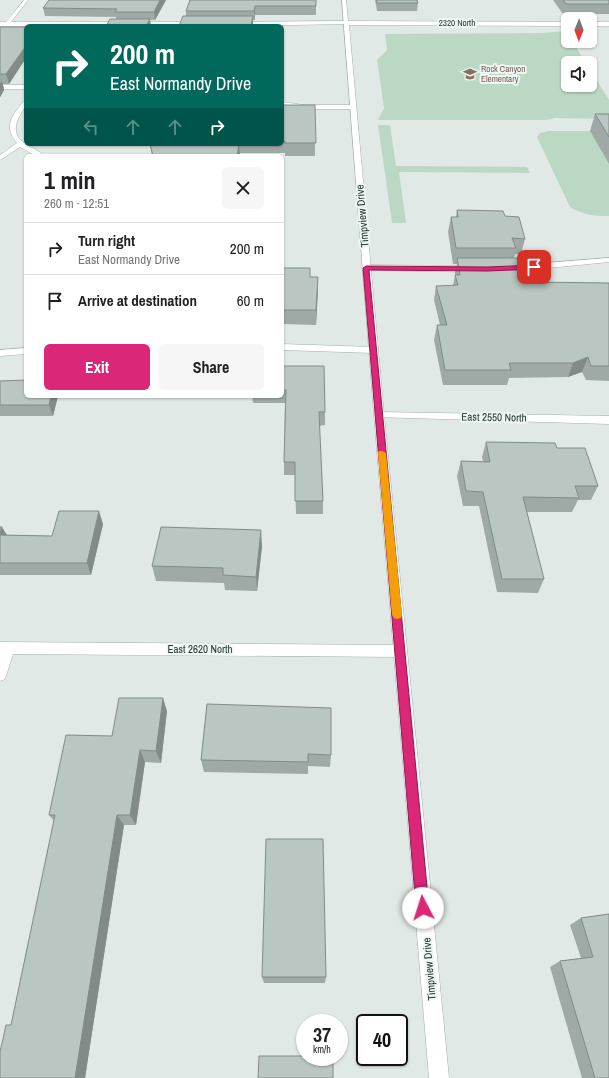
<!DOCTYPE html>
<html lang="en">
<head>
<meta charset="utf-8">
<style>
  body { margin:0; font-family:"Archivo Narrow",sans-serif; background:#f6f6f6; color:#202124; height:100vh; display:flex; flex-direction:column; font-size:15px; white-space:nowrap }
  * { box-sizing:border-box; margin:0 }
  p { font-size:13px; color:#757577 }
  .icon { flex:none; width:22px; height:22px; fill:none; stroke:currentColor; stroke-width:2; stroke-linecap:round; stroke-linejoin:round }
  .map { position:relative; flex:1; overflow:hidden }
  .panel { position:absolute; left:24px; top:154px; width:260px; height:244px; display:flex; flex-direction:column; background:#fff; border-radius:6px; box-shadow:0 1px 3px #0004 }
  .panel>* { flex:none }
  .banner { position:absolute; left:24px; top:24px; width:260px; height:122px; border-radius:6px; box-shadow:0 1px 3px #0004; background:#00695c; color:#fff; overflow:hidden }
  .needle { width:26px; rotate:181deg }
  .controls { position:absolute; left:561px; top:12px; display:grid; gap:8px }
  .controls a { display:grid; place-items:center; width:36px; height:36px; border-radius:6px; background:#fff; box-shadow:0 1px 3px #0004; font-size:20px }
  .speed { position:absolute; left:296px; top:1014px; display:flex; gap:8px; font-size:20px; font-weight:700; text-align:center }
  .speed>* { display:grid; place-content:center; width:52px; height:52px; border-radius:50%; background:#fff; box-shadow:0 1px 3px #0004; line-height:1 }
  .speed small { font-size:10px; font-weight:400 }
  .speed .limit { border:2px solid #111; border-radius:6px; background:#fff; color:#111 }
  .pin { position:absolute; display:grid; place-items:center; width:34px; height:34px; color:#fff; margin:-17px; border-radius:8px; box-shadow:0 2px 6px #0006 }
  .me { position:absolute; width:44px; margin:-22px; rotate:355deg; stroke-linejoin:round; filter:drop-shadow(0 0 3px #0008) }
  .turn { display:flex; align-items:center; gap:14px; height:84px; padding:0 20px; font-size:18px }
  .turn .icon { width:52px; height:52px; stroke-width:2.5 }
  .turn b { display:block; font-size:28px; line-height:34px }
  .lanes { display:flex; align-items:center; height:38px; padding:0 20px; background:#0003; justify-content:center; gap:20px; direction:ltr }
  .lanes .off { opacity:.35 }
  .round { display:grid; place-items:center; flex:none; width:42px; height:42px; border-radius:6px; background:#f6f6f6 }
  .summary { display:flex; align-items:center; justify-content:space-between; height:68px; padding:0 20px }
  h1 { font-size:24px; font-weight:700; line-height:30px }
  .action { display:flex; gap:8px; margin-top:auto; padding:8px 20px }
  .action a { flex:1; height:46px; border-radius:6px; background:#db2777; color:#fff; font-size:16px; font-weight:700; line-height:46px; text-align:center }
  .action a+a { background:#f6f6f6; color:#202124 }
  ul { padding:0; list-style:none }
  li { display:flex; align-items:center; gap:12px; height:52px; padding:0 20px; border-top:1px solid #e0e0e0 }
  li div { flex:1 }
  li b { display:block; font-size:15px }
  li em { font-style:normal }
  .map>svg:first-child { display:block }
  .green { fill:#bbd8c4 }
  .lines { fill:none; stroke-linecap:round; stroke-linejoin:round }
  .minor-casing { stroke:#a3b0ac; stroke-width:1 }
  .tertiary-casing { stroke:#a3b0ac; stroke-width:1 }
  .minor { fill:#fff; fill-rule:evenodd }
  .tertiary { fill:#fff; fill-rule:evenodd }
  .wall { fill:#9faaa6 }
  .shaded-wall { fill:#828b87 }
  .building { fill:#b9c6c1; stroke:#828b87 }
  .route { fill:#db2777; stroke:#8e194d }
  .slow { fill:#f59e0b }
  .labels { text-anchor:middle; stroke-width:4; stroke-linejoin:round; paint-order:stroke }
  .far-street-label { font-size:9px; fill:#223833; stroke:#f0f6f3 }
  .far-education-label { font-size:9px; fill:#785e54; stroke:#f0f6f3; text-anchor:start }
  .street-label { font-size:11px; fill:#223833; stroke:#f0f6f3 }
</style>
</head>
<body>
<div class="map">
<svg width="609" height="1078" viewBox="0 0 609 1078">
  <rect width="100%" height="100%" fill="#e0e9e5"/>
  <!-- green -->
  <path class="green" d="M568 31V41H586L587 43 574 44 586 63H568V85H590V69L609 100V119L555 118 546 120H378L384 108 377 60 387 50 385 34 541 33Z
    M378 125H390L396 166 527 167 530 173 399 172 406 223H392Z
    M549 131H609V216C594 216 583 215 570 207L537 137 540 133Z"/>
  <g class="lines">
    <!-- minor casing -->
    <g class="minor-casing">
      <path id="minor" d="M24 0H28L11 22H196L199 24 196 26H0V22H6Z
        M346 21 348 22V24L237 26 234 24 237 22Z
        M0 85H26V89H0Z
        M26 100C26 108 22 111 19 117 7 142 32 145 45 156H36L20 147 0 160V155L17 143C3 127 12 115 24 101Z
        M282 102 304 105H353L356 107 353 109H304L282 106Z
        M609 258V262L507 272 503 269 507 266Z
        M366 265 471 266 475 269 471 272 363 270 362 268Z
        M282 344 373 347 378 350 373 353 282 350Z
        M26 348V354L0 356V350Z
        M379 412 609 416V424L375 417 374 415Z
        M0 642 400 645 405 647 407 651 405 655 400 657 13 654 5 679 0 681Z"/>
    </g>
    <!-- tertiary casing -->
    <g class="tertiary-casing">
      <path id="tertiary" d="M342 0H346L348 21 568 22V26L349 25 384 415 449 1078H429L374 415Z
        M590 22H609V26H590Z"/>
    </g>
    <!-- minor -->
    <use href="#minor" class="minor"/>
    <!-- tertiary -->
    <use href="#tertiary" class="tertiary"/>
  </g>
  <!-- wall -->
  <path class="wall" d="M166 0 155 20 116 19V17L45 16 43 8Z
    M316 0V15H255V20H253V26L186 16V11Z
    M375 0H417L418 3 417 11H377Z
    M553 0H609V14H563Z
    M0 27H26V58L9 84H3L4 90 0 97Z
    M282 105H315V156H285V153H240V156H152L150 144H282Z
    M595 114H609V164L590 131Z
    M457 210 505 216 525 239 521 254H515L514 258 530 282 609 283V381L586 380 582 372 568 377 509 378 507 385H443L434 340 437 325H440L434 300 436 286H453L455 275V272L457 264H453L448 232 451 217H456Z
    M282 268 310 277H318L316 325 282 324Z
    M282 366 325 412V425L319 426 323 501V514H296L295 475H284V462L285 403H253L252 396H282Z
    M0 381 58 396 53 416H0Z
    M486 442 557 448 598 486 591 500H578L572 512H527L544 579 538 593 497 592 479 506H463L457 476 461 461 483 462 482 457Z
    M103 524 91 575H0V527L7 535 52 536Z
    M262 546 257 591 225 590 224 583 156 581 152 566Z
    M207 704 331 755 330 767 308 766V774L204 772 201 760Z
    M167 711 161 763 145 762 136 825H124L85 1078H0L11 1025 54 821 49 815 112 736Z
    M609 914V1078H582L550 967 560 961 581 958 570 925 581 918Z
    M262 977H326L325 983H264Z"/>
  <!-- shaded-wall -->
  <path class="shaded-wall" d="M160 0H166L155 20 154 12Z
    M255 6V20L254 11Z
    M253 16V26H251Z
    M150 19 151 26H146Z
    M26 46V58L9 84 6 74Z
    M2 81 4 90 0 97V83Z
    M239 144 240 156H237Z
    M318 277V291L316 325V310Z
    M588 357 582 372 568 377 573 363Z
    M51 396H58L53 416 49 405Z
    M99 511 103 524 91 575 87 563Z
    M2 527 9 539 0 536V534Z
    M261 530 262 546 257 591 256 577Z
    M163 698 167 711 161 763 156 751Z
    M140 750 145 762 136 825 130 815Z
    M117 815 124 825 85 1078H75Z"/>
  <!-- building -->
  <path class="building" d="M49 0H160L154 12H115L117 9 43 8Z
    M190 0H316V6H255L254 11H186Z
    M377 0H417L418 3H377Z
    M563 0H609V4H566Z
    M183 16H253L251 26H179Z
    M110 19H150L146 26H106Z
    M0 27H26V46L6 74H0Z
    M282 105H315L316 143H285V141H282Z
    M595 114H609V137Z
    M150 144H239L237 156H153Z
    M457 210 503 211 505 216 519 217 525 239 512 238 516 248H456L451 217H458Z
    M457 258H520L530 282 609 283V366H591L588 357 573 363H509L511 370H445L437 325H447L436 286 458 285 455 275H460Z
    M282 268H310V277H318L316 310H282Z
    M282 366H324L325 412H319L323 501H295V462H284L286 390H282Z
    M26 380V396H51L49 405H0V381Z
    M486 442 555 443 557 448H585L598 486H575L579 498 523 497 544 579H502L483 492 466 491 461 461 490 462Z
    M59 511H99L87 563H0V535L52 536Z
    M0 527H2L0 534Z
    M161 527 261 530 256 577 223 575V568L152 566Z
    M119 698H163L156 751 140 750 130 815H117L75 1078H0V1052L6 1025H11L55 815H49L66 735 112 736Z
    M207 704 331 708V755L308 754V762L201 760Z
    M266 839H323L326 977H262Z
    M609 914V1078H595L560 961 593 957 581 918Z
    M259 1056H305V1057H333V1078H258Z"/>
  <!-- route -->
  <path class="route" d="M534 265 537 266V269L488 271 369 270 429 908 427 913 423 914 418 913 416 908 363 268 366 266 488 267Z"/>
  <!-- slow -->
  <path class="slow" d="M379 451H382L386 453 402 615 401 618 397 619 394 618 392 615 378 453Z"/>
  <!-- icons -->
  <defs>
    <g id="school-bare" transform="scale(1.08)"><path d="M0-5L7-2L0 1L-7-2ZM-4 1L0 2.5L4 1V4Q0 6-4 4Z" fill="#8d6e63" stroke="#f0f6f3" stroke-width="2.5" paint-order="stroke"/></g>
  </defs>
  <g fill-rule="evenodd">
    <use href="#school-bare" x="470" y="74"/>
  </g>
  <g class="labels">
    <!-- far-street labels -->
    <g class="far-street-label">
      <text x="457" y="26">2320 North</text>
    </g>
    <!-- far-education labels -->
    <g class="far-education-label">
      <text x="481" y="72">Rock Canyon<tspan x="481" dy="10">Elementary</tspan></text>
    </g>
    <!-- street labels -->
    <g class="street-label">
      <text transform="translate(362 216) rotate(-95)" y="4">Timpview Drive</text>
      <text transform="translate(494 417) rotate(1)" y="4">East 2550 North</text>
      <text x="200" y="653">East 2620 North</text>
      <text transform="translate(429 969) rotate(-95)" y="4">Timpview Drive</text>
    </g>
  </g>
</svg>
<div class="controls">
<a><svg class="needle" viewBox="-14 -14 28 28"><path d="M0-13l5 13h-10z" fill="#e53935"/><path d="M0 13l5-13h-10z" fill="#757577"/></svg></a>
<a><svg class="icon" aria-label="sound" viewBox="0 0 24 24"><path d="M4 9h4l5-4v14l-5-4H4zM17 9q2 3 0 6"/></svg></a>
</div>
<div class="speed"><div>37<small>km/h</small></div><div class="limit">40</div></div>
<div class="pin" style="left:534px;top:267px;background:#d93025"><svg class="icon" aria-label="arrive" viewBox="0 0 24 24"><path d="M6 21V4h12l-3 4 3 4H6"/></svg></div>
<svg class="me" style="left:423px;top:908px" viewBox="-20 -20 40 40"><circle r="19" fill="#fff"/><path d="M0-13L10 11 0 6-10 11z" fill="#db2777"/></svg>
<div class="banner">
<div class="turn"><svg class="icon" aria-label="right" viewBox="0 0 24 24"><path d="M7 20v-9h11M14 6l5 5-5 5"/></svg><div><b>200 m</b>East Normandy Drive</div></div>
<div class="lanes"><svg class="icon off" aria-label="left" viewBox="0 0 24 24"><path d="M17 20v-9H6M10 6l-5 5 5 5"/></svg><svg class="icon off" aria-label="ahead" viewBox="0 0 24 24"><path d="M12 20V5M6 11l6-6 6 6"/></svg><svg class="icon off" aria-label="ahead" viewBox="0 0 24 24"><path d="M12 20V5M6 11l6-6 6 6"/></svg><svg class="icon" aria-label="right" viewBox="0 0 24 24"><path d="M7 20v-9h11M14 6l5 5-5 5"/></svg></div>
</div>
<section class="panel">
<div class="summary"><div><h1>1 min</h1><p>260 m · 12:51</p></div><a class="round"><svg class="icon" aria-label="close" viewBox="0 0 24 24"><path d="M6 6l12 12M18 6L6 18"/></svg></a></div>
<ul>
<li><svg class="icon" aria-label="right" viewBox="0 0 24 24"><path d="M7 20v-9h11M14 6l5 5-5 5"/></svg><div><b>Turn right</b><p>East Normandy Drive</p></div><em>200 m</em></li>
<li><svg class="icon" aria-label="arrive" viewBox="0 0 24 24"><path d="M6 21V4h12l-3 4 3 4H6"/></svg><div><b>Arrive at destination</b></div><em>60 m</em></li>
</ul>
<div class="action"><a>Exit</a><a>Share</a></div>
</section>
</div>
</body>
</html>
